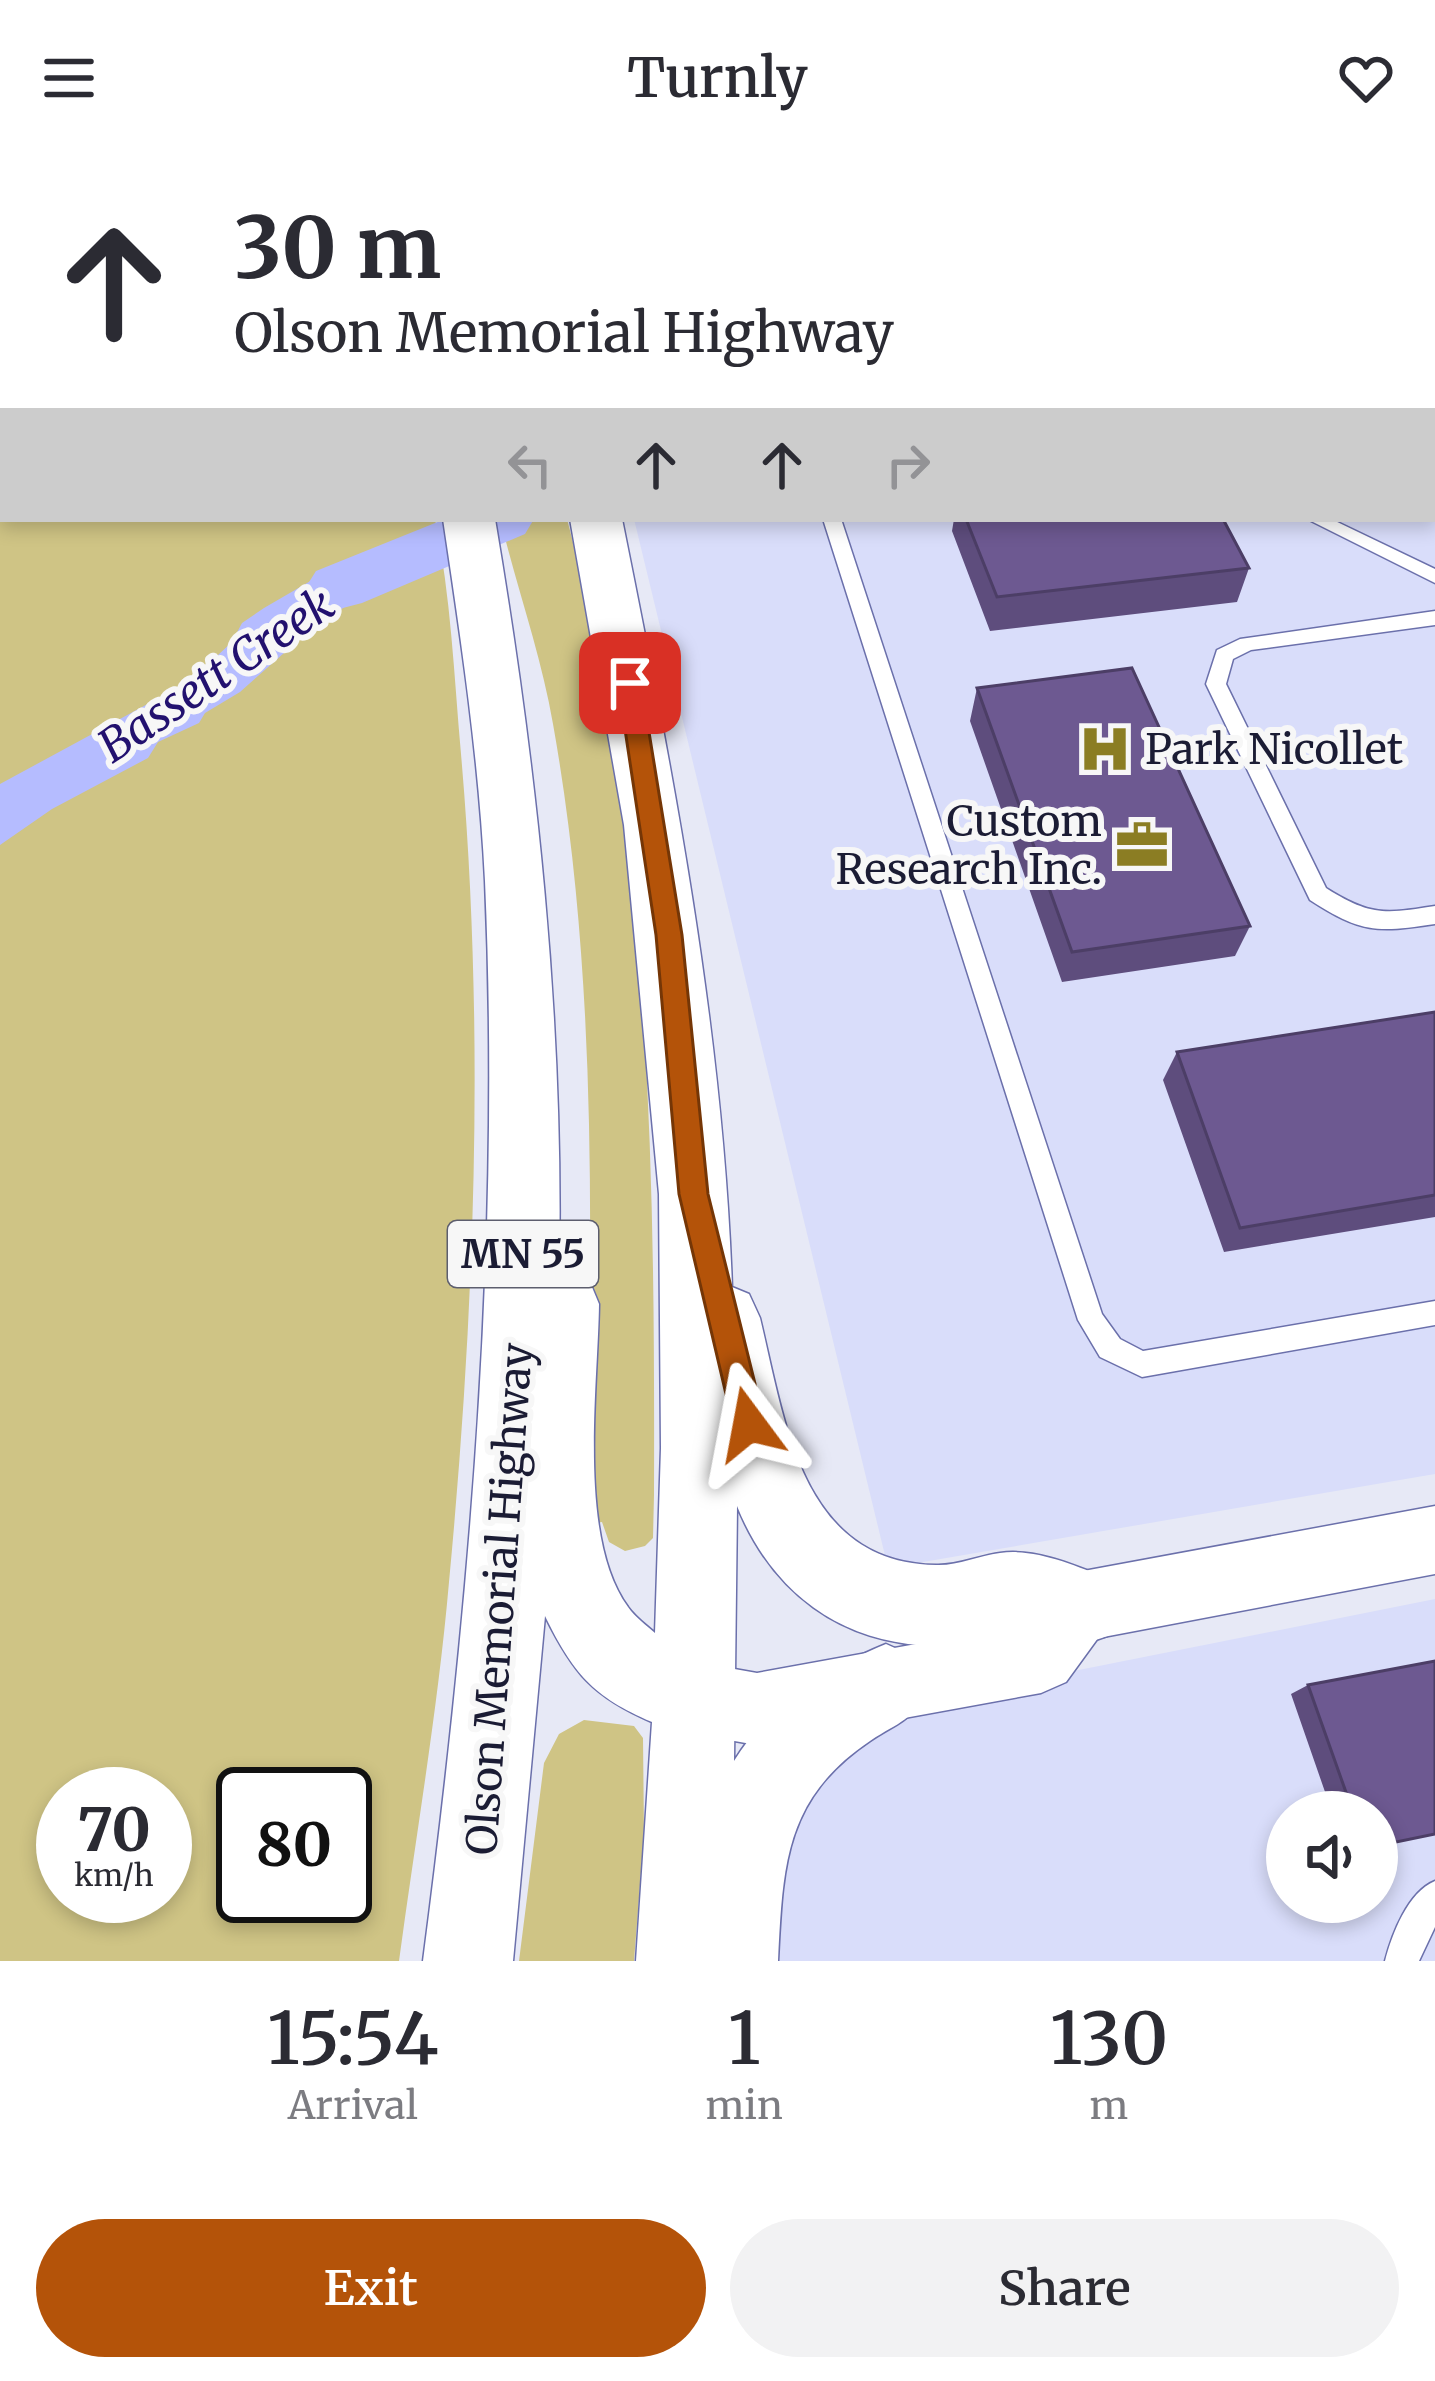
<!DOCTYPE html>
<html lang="en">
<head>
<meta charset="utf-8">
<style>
  body { margin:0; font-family:Merriweather,serif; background:#f2f2f3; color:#2b2b33; height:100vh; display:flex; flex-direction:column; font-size:45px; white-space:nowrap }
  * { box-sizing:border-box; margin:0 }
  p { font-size:39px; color:#7c7c81 }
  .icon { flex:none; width:66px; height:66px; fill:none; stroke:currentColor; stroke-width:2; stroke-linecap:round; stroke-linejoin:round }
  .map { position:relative; height:1805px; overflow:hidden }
  .sheet { display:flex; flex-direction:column; background:#fff; flex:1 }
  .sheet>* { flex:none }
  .banner { position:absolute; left:0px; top:0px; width:1437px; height:366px; box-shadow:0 6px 18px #0003; background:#fff; color:#2b2b33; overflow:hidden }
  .buttons { position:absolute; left:1266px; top:1635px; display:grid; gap:24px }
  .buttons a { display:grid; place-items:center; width:132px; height:132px; border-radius:50%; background:#fff; box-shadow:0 6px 18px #0003; font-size:60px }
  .speed { position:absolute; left:36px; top:1611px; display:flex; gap:24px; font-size:60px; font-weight:700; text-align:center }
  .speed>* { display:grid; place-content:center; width:156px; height:156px; border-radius:50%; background:#fff; box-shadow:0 6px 18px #0003; line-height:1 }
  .speed small { font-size:30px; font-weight:400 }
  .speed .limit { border:6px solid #111; border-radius:18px; background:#fff; color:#111 }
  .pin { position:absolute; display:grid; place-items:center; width:102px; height:102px; color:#fff; margin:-51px; border-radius:24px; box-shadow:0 6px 18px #0006 }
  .me { position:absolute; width:132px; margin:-66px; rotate:347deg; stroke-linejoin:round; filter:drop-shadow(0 0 9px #0008) }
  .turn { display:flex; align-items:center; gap:42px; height:252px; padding:0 36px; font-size:54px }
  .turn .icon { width:156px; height:156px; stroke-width:2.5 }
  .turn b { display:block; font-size:84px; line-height:102px }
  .lanes { display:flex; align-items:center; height:114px; padding:0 36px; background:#0003; justify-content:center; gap:60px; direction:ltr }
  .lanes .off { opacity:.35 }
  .eta { display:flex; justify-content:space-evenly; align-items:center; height:204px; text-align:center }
  .eta b { font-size:72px; font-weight:600; line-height:84px }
  .primary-button { display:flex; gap:24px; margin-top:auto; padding:24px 36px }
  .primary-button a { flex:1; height:138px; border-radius:72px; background:#b45309; color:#fff; font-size:48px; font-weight:600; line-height:138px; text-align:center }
  .primary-button a+a { background:#f2f2f3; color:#2b2b33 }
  header { display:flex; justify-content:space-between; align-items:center; height:156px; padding:0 36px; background:#fff; font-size:54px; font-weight:600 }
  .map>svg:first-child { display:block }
  .built { fill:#d9ddfa; fill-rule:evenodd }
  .green { fill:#cfc485; fill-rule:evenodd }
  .water { fill:#b5bcff }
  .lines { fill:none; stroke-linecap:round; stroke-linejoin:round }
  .river { fill:#b5bcff; fill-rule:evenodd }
  .service-casing { stroke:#6b70ab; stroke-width:3 }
  .tertiary-casing { stroke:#6b70ab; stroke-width:3 }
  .trunk-casing { stroke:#6b70ab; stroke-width:3 }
  .service { fill:#fff; fill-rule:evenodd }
  .tertiary { fill:#fff; fill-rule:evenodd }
  .trunk { fill:#fff; fill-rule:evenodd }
  .wall { fill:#5e4d7d }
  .building { fill:#6d5991; stroke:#4c3e66; stroke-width:3 }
  .route { fill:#b45309; stroke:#753606; stroke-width:3 }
  .labels { text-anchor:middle; stroke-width:12; stroke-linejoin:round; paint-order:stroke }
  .shield { fill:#f7f7f7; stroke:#5d5e6e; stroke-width:3 }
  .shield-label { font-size:39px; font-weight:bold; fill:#1b1c34 }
  .poi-label { font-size:42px; fill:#1b1c34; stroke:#f7f7f7; text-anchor:start }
  .street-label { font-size:42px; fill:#1b1c34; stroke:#f7f7f7 }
  .water-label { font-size:45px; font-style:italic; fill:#22116f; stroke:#f7f7f7 }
</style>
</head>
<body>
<header><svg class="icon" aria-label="menu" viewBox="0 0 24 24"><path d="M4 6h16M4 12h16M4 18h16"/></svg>Turnly<svg class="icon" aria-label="heart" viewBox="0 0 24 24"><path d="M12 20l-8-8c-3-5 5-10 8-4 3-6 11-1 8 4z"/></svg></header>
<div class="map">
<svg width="1435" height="1805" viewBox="0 0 1435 1805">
  <rect width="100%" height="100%" fill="#e7e9f6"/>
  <!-- built -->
  <path class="built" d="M1435 349V1318L888 1412 634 363H1434Z
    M1435 1443V1805H730L743 1581ZM1287 1656H1377V1746H1287Z"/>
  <!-- green -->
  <path class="green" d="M0 0 311 3H3V363H435C451 441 454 519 461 598 485 872 475 1152 449 1426 438 1552 416 1679 399 1805H0ZM63 1638H165V1740H63ZM243 1638H345V1740H243Z
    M531 363H567C651 680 655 1013 654 1339L653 1382 645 1390 625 1395 609 1386 602 1366 586 1369C591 1103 600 831 553 568 542 503 519 438 503 374Z
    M584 1564 634 1570 643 1582 644 1678 634 1805H519L544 1607 559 1578Z"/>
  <!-- water -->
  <path class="water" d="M426 377 437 380 442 401 431 411 382 426 310 474 240 536 205 557 199 567 158 586 148 602 52 653 0 689V628L190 525 232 486 242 467 264 452 338 409Z"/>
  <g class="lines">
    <!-- river -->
    <path class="river" d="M1434 91H1435V123H1434Z
      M445 363H534L525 378 362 447 339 453 316 447 306 431 316 415Z"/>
    <!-- service casing -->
    <g class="service-casing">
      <path id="service" d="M591 0H605V3H591Z
        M1434 128H1435V138H1434Z
        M823 363H841L1102 1158 1120 1183 1143 1195 1435 1145V1169L1142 1221 1100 1201 1078 1164Z
        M1307 363H1331L1435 413V427Z
        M1435 455V469L1251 494 1233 503 1226 528 1326 732C1370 760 1385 758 1435 750V768C1376 777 1361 777 1310 744L1206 528 1217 494 1240 483Z
        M1435 1725V1771L1419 1805H1385C1392 1778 1408 1736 1435 1725Z"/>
    </g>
    <!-- tertiary casing -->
    <g class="tertiary-casing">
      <path id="tertiary" d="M876 0H913L915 3H878Z
        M1434 299 1435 300V328L1434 327Z
        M1435 1350V1418L1098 1482 1066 1526 1041 1537 757 1589 695 1578 669 1568 659 1542 669 1516 695 1506 757 1517 1021 1469 1053 1426 1078 1416Z"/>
    </g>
    <!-- trunk casing -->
    <g class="trunk-casing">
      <path id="trunk" d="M329 0H371L372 3H330Z
        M432 0H474L476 3H434Z
        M443 363H495C537 612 564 862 559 1115L589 1124 599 1148C598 1231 577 1382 628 1451 635 1461 646 1469 655 1477L661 1292 659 1038 624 669 570 363H622C673 617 723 872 732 1131L749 1138 760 1162C785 1266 801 1407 936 1409 957 1410 978 1400 1000 1397 1035 1392 1074 1409 1107 1422L1119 1451 1107 1480C1057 1500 1054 1474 1009 1477 984 1478 961 1491 936 1490 840 1488 772 1436 737 1350L734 1605C770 1547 823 1514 886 1488L915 1501 928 1530C912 1567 901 1564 870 1585 784 1643 783 1710 778 1805H636L652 1566C593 1541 573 1517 545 1460L513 1805H423C470 1446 501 1087 485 725 479 603 461 483 443 363Z"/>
    </g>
    <!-- service -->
    <use href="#service" class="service"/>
    <!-- tertiary -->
    <use href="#tertiary" class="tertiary"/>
    <!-- trunk -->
    <use href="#trunk" class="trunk"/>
  </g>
  <!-- wall -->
  <path class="wall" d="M954 363H1223L1249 412 1237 446 990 475 952 375Z
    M977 532 1250 770 1235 800 1062 826 970 565Z
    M1435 856V1061L1224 1096 1163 924 1177 896Z
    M1308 1529 1377 1656H1332L1291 1538Z"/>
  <!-- building -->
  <path class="building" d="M674 0H750L751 3H644Z
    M1434 138H1435V206L1434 205Z
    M966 363H1223L1249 412 997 441Z
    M1132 512 1250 770 1072 796 977 532Z
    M1435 856V1039L1240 1072 1177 896Z
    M1435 1505V1678L1377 1690V1656H1353L1308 1529Z"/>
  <!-- route -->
  <path class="route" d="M630 519 641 527 682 779 708 1038 765 1268 760 1279 749 1284 738 1279 733 1268 679 1038 656 779 618 527Z"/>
  <!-- icons -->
  <defs>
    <g id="hospital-bare" transform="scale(4.14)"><path d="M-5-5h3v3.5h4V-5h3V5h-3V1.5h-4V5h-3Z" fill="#8b7d23" stroke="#f7f7f7" stroke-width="2.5" paint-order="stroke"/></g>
    <g id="office-bare" transform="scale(4.14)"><path d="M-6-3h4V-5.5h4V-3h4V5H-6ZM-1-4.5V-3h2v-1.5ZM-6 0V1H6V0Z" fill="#8b7d23" stroke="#f7f7f7" stroke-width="2.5" paint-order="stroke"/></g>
  </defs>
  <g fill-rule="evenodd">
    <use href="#hospital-bare" x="1105" y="593"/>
    <use href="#office-bare" x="1142" y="689"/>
  </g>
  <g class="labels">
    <!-- shield labels -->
    <rect class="shield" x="448" y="1065" width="150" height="66" rx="9"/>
    <g class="shield-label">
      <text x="523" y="1112">MN 55</text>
    </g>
    <!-- poi labels -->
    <g class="poi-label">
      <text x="1145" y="608">Park Nicollet</text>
      <text x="1102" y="680" text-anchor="end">Custom<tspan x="1102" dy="48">Research Inc.</tspan></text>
    </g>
    <!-- street labels -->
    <g class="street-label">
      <text transform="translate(499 1443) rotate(-86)" y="15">Olson Memorial Highway</text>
    </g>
    <!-- water labels -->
    <g class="water-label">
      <text transform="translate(216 519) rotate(-34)" y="16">Bassett Creek</text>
    </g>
  </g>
</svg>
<div class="buttons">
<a><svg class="icon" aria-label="sound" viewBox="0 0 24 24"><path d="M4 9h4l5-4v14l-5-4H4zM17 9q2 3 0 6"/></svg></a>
</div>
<div class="speed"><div>70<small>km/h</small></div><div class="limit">80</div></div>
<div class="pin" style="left:630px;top:527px;background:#d93025"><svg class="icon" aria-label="arrive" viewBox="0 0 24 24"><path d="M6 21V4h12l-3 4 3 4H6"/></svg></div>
<svg class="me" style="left:749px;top:1268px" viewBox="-20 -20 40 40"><path d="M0-17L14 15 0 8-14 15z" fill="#b45309" stroke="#fff" stroke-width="4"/></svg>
<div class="banner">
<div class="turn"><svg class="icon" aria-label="ahead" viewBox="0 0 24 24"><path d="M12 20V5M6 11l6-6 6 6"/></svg><div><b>30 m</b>Olson Memorial Highway</div></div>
<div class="lanes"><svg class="icon off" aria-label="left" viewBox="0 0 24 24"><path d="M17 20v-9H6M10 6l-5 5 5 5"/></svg><svg class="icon" aria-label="ahead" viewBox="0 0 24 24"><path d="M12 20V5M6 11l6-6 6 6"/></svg><svg class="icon" aria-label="ahead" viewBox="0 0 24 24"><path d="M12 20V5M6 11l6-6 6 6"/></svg><svg class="icon off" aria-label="right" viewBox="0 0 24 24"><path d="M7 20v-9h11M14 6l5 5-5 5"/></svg></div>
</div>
</div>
<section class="sheet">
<div class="eta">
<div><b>15:54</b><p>Arrival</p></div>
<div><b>1</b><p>min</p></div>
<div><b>130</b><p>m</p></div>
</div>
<div class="primary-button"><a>Exit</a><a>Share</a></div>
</section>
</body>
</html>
